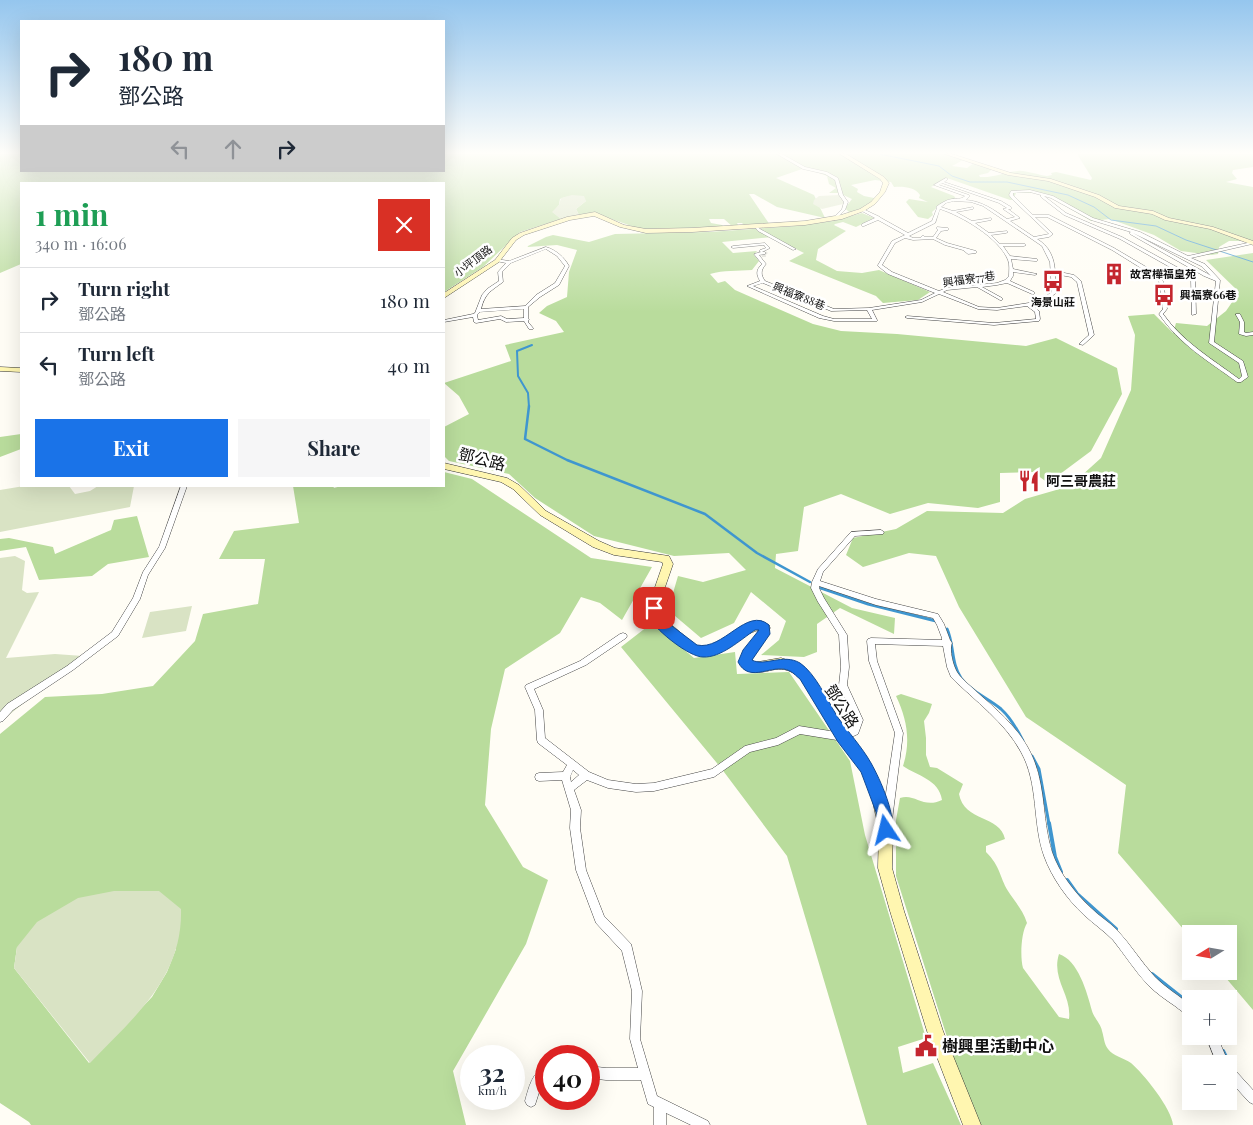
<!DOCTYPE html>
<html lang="en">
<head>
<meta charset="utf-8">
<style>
  body { margin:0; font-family:"Playfair Display","Noto Sans TC",serif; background:#f6f6f7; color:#1f2937; height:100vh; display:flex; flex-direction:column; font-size:19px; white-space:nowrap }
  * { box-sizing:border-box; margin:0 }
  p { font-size:16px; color:#747a83 }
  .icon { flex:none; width:28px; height:28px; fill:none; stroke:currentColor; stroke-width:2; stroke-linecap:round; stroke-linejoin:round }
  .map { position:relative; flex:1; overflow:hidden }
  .drawer { position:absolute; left:20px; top:182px; width:425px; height:305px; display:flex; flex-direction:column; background:#fff; border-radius:0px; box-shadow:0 5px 20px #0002 }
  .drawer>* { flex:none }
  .top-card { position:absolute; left:20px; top:20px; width:425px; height:152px; border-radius:0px; box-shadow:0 5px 20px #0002; background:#fff; color:#1f2937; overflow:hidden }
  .needle { width:32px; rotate:259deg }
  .buttons { position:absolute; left:1182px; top:925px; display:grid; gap:10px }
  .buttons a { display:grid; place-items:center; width:55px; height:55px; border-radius:0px; background:#fff; box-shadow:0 5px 20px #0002; font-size:25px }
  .speed { position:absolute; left:460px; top:1045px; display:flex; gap:10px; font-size:25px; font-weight:700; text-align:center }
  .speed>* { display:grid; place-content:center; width:65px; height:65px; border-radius:50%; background:#fff; box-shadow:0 5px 20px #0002; line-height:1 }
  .speed small { font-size:12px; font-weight:400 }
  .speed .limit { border:8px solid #d22; background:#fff; color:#111 }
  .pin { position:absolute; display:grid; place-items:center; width:42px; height:42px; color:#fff; margin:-21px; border-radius:10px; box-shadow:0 2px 8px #0006 }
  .me { position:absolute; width:55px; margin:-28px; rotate:350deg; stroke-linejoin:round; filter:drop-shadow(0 0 4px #0008) }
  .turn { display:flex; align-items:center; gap:18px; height:105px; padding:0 15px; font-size:22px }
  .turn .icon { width:65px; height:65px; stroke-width:2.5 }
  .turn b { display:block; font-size:35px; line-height:42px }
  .lanes { display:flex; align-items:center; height:48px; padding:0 15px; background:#0003; justify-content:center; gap:25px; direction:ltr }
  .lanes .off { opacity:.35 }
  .round { display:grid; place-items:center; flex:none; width:52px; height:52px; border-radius:0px; background:#f6f6f7 }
  .headline { display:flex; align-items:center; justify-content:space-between; height:85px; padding:0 15px }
  h1 { font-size:30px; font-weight:700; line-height:38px; color:#1e9e55 }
  .primary-button { display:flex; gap:10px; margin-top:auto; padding:10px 15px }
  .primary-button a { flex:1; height:58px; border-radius:0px; background:#1a73e8; color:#fff; font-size:20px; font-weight:700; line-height:58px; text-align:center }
  .primary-button a+a { background:#f6f6f7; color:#1f2937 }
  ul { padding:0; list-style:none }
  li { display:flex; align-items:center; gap:15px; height:65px; padding:0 15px; border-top:1px solid #e0e1e3 }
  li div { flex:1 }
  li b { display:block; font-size:19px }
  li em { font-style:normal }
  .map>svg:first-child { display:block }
  .forest { fill:#b9dc9c; fill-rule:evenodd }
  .cemetery { fill:#d9e3c4 }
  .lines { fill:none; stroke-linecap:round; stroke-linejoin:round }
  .stream-far4 { stroke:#3f96cf; stroke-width:1 }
  .stream-far3 { stroke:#3f96cf; stroke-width:2 }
  .stream-far2 { stroke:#3f96cf; stroke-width:2.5 }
  .stream-far1 { stroke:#3f96cf; stroke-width:3 }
  .stream { stroke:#3f96cf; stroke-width:4 }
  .street-tunnel { stroke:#dbdad3; stroke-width:4; stroke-dasharray:4 2; stroke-linecap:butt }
  .street-casing { stroke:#444; stroke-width:1 }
  .secondary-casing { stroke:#333; stroke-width:1 }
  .street { fill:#fff; fill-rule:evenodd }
  .secondary { fill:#fff6b0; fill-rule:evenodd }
  .route { fill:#1a73e8; stroke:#114b97 }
  .labels { text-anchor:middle; stroke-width:5; stroke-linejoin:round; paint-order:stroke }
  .far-street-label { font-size:11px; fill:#111; stroke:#fff }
  .far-poi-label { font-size:11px; font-weight:bold; fill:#111; stroke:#fff; text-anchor:start }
  .poi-label { font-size:14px; font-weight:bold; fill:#111; stroke:#fff; text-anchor:start }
  .near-street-label { font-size:16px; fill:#111; stroke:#fff }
  .near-poi-label { font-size:16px; font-weight:bold; fill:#111; stroke:#fff; text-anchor:start }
</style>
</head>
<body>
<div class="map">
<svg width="1253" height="1125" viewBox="0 0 1253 1125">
  <rect width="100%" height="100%" fill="#fffdf5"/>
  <!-- forest -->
  <path class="forest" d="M0 154H21V171H444V154H778L802 169 776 178 814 195 825 218 777 207 754 194H749L770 225 745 226 742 223H737L739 227H733L724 219H709L711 223 722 225 724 227 640 229 603 216 579 215 576 209 586 201C576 197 571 194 560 199L559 205 553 212 561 219 520 232 483 267 444 292V184H21V264L0 273Z
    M781 154H944L963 160 952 166 967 168 974 163 992 169 988 173 979 175 980 177C993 178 1005 172 1018 171 1025 170 1037 175 1047 176L1052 175 1051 173 1056 172 1091 180 1092 178 1077 154H1253V167L1233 170 1232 173 1237 179 1226 182 1253 187V241H1229L1219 247 1218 254 1211 255 1181 251 1154 235 1110 219 1091 221 1052 198 1036 193H1016L1014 198 1017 200H1010L947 178 931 187 954 196 956 199 941 204 932 212 933 215 928 219 918 217 906 202 909 199 928 202 919 198 920 195C915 187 903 186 894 187L891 182 875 180 851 185 858 189 857 192 864 196 879 199 874 203 850 213 845 208 852 199 839 193H829L836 188 829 184 827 176 805 168Z
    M862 213 874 218 856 227 843 222 835 224 834 225 846 231 818 249 816 260 837 271 862 273 879 270 930 292 918 300 883 303 876 296 789 261 804 253 772 237 722 242 733 253 757 251 754 255 759 261 752 270C737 271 724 270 710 274L718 283 725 281 735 290 813 324 841 331 897 334 1026 346 1056 338 1117 368 1122 394 1091 451 1048 483 1033 472 1000 473V502L978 508 928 503 890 514 841 494 804 507 798 551 776 554 775 568 852 608 895 618 894 634 840 608 817 624V652L804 657 761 655 779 640 786 621 751 592 734 623 701 638 668 610 678 576 703 582 746 570 729 553 674 556 594 536 535 498 509 474 449 461 444 456V427L469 414 459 396 444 383 511 361 505 345 564 332 556 321 539 313 547 306 567 297 569 272 577 250 557 245 526 247 546 237 553 235 589 242 615 234 709 232 795 226 833 221Z
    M1253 253V1010L1220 971H1229V934H1191V938L1118 853 1126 785 1026 717 959 607 936 556 909 553 863 567 846 555 853 538 896 529 927 511 1003 513 1025 499 1070 486 1101 458 1131 390 1135 335 1128 316 1154 314 1173 333 1176 323 1207 326 1226 311 1239 292 1206 260Z
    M21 434V449L0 457V437Z
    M444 472 472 479 591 558 652 567 622 620 600 603 581 597 560 633 505 669 491 729 485 805 523 867 548 880 526 944 453 1071 466 1125H31L29 1122 0 1103V734L45 697 102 694 153 686 195 641 203 614 258 604 265 559H219L234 531 299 523 293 486H333L334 488 341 486H444ZM17 947 176 949 167 972 152 997 89 1063 14 968Z
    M137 516 149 557 108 564 92 576 39 580 26 547 0 551V539L9 538 53 547 55 554 111 530 114 520Z
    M652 623 694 658 735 652 737 674 789 672 850 761 865 835 926 1038 898 1047 903 1073 933 1063 961 1125H867L787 856 721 768 621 647Z
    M901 694 932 704 929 713 924 721 926 738V755L930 767 937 768 963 784 959 794C964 822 1000 815 1005 839L986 846V852C1001 867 999 876 1008 891 1015 902 1023 910 1027 923 1021 933 1020 957 1023 968L1059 1017 1069 1019C1072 995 1051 979 1059 954 1078 960 1087 992 1092 1011 1094 1018 1101 1024 1102 1031 1104 1037 1104 1044 1108 1049 1113 1056 1124 1058 1131 1063 1143 1073 1172 1109 1173 1125H980L959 1075 896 876V820L900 798C915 793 923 809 942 800 939 779 917 776 903 766 911 741 907 719 896 696Z"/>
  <!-- cemetery -->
  <path class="cemetery" d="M572 195 584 196 586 201 576 209 579 215 561 219 552 212 559 205 561 198Z
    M839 195 844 201 843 204 822 209 813 204 814 200 819 196Z
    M24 486H69L75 494 90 491 98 486H134L130 507 0 532V490Z
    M15 556 25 561 22 590 27 593 39 592 6 658 55 654 83 656 0 722V558Z
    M192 606 186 631 142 638 150 612Z
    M114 891H159L181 909C183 978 133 1018 90 1063L14 968 17 947 37 922 78 898Z"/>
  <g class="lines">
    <!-- stream-far4 -->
    <path class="stream-far4" d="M879 154 939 166 952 176 970 182H1007L1068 195 1094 207 1111 220 1156 226 1186 240 1253 262"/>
    <!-- stream-far3 -->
    <path class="stream-far3" d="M529 407 528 393 518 376 517 351 532 345"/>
    <!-- stream-far2 -->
    <path class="stream-far2" d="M529 406 525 439 567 460 705 514 757 553 810 582
      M821 588 825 589"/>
    <!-- stream-far1 -->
    <path class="stream-far1" d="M821 588 868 604 936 621
      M947 629C954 644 951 664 961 678 971 692 988 698 1001 709 1011 718 1017 729 1023 741
      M1032 756 1039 769 1049 824"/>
    <!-- stream -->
    <path class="stream" d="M1049 823 1055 857 1061 872
      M1067 880 1077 894 1116 929
      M1152 974 1191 1005
      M1223 1051 1232 1069"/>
    <!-- street-tunnel -->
    <path class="street-tunnel" d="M761 251 760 255H767L765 253"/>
    <!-- street casing -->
    <g class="street-casing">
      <path id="street" d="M777 154H782L805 167 827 172 838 178 843 195 848 202 845 210 835 220H833V218L842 209 844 202 839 195 835 180 825 174 803 169Z
        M946 178 948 179 944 182 1001 201 1011 207V209H1008L1020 218 1010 221 1034 237 1049 234 1012 199 1009 195 1011 191 1030 190 1053 196 1093 218 1140 232 1188 256 1252 242V244L1191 258 1205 264 1220 280 1214 342 1243 361 1248 377 1241 382H1237C1207 360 1180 345 1159 314L1163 309 1159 281 1149 273 1112 250 1047 217H1035L1053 234 1049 237 1037 239C1049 246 1054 257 1055 271L1074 275 1081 281 1094 335 1083 345 1079 344 1089 335 1077 282 1071 277 1055 274 1056 293C1048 299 1041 304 1032 305L1039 311 1040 319 1039 321 994 325 907 318 905 317 907 316 994 323 1036 319 1035 312 1027 306 997 310 978 309 939 294 922 302 872 310 877 320V321H834L819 318 747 286 760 281C756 274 756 270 762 264L754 254 761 252 759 251 760 250 766 248 764 245 733 248 731 247 733 246 765 243 770 248 762 252H765V254L759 255 766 264C761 270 760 274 765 281L834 309 869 308 921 300 935 293 888 274 878 266V265L892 241 905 235 878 220 864 226H862V224L875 218 860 210 863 209 880 217 881 218 908 233 932 221 937 208 936 207C941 203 946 200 952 199 958 198 960 200 965 196L934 185ZM942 183 999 203 1007 208 1003 209 1015 217 1007 219C994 210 982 201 966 200L969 197V195L939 185ZM1030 192 1041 195V197L1064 215 1120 239 1191 279 1192 315 1196 314 1195 277 1122 237 1066 213 1044 196 1051 198 1091 220 1131 232 1129 233 1130 234 1204 276 1216 281 1209 343 1239 363 1242 376 1239 379C1212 359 1183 342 1163 314L1167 309 1163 281 1153 271 1114 248 1049 215H1033L1013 195V193ZM954 201 971 202 983 206 1042 246 1050 262 1052 292 1043 298 1035 302 997 308 979 307 943 292 947 290 977 287 1000 300H1002V298L982 287 997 285 1007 283 1032 294H1034V292L1010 281 1013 276V272L1035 275 1037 274 1013 269 1011 259 1035 261H1037V259L1010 256 1003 246H1024L1026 245 1025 244H1000L991 235 1006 233 1008 232 1007 231 989 233 975 223 991 220V218L972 221 956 212 973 209V207L953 211 941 207 946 203ZM940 209C962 216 999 238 1008 260 1010 265 1009 271 1009 276L1005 280 997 283 946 288 939 291 892 272 882 265 895 243 905 238 913 240 933 239 945 245 963 250 968 254 976 253V251L947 243 936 238 941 231 948 230V228H947L937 227 936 228 938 230 933 237H925L923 235 920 238H913L909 236 935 223ZM1133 233 1201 266 1211 276 1208 274ZM763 283 831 311 867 310 872 319H834L823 316 753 286Z
        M757 226 760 229 796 249 793 250 758 231 755 227Z
        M546 247C556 250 564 257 569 266L559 285 540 297 528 307V318L529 319 528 322 533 328V329H529L524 321 506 322 500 319 476 323 474 322 473 317 444 322V320L473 314 475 313 482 295 487 289 499 281 498 272 506 263 496 261V259L509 261ZM546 249 557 256 565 266 555 283 536 295 525 306 481 309C485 293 491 291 503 282L502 272 511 263ZM524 309V318L507 319 501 316 478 320 477 315 480 312Z
        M1236 314H1240L1244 322V332L1246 333 1253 332V335L1246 336 1239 334 1240 322 1236 315Z
        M181 486H187L165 548 148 575 140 599 118 636 73 670 13 710 3 721 0 722V712L7 704 67 666 112 632 133 598 143 572 159 547Z
        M881 530 884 532 883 534 855 536 823 572 820 581 876 599 938 614 944 624 950 640 952 643C949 650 953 665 957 672 962 680 972 687 978 693 996 709 1015 725 1027 746 1047 780 1041 817 1052 852 1059 873 1075 893 1091 908 1099 916 1109 922 1117 930 1131 945 1141 962 1155 977 1166 988 1179 996 1191 1005V1016C1185 1014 1180 1010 1175 1006 1166 1000 1156 993 1148 985 1135 971 1125 955 1113 940 1104 931 1094 924 1084 915 1067 899 1052 878 1044 856 1032 822 1039 784 1021 752 1005 722 975 701 951 677L947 667 943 646 875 644 877 661 903 733 892 820 890 823 887 825 884 823 882 820 895 733 869 661 867 641 868 639 871 638 942 640V638L937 625 933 618 876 605 819 586V588L824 598 847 635 849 667 847 685 863 720 858 734 843 741 800 734 778 745 750 752 714 777 654 791 636 792 608 788 587 780 574 790 581 810 580 828 586 870 604 916 631 944 632 948 642 991 640 1039 657 1096 708 1121 710 1125H691L666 1113V1125H654V1107L648 1104 641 1080H606L589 1078V1066L606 1068H638L630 1039 632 991 622 951 596 923 576 870 570 828 571 810 562 780 539 781 536 780 535 777 536 774 539 773 563 772 567 765 538 743 537 740 535 710 525 687 526 685 580 661 620 634 623 633 626 634 627 636 626 638 586 665 534 689 543 710 545 738 589 772 608 780 636 784 654 783 712 769 745 746 776 738 799 726 842 733 852 728 855 720 839 685 841 667 839 635 818 602 811 588 812 582 818 569 851 532ZM573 770 579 775 571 782 570 777Z
        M1206 1036H1217L1229 1064H1217Z
        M546 1066V1079L541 1086 535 1105 531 1107 527 1105 525 1101C529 1087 532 1072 546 1066Z
        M1229 1066 1233 1068 1253 1090V1104L1249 1102 1229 1080Z"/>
    </g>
    <!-- secondary casing -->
    <g class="secondary-casing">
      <path id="secondary" d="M840 154H846L884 177 889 183 885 192 875 204 864 211 842 219 805 225 692 232 646 233 620 227 594 216 570 220 524 235 516 240 499 262 444 298V293L495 260 512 238 520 233 567 217 595 212 624 225 646 229 692 228 805 221 841 215 860 209 871 202 880 192 883 183 880 179Z
        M945 154H952L1011 173 1051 179 1099 195 1119 206 1153 211 1169 218 1213 227 1253 241V245L1210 229 1165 220 1152 214 1115 208 1095 197 1048 181 1008 175Z
        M0 367 21 368V372L0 371Z
        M444 463 507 478 519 485 546 511 599 541 615 548 669 556 673 564 664 590 660 615 695 645C713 651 728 635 742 627 748 624 754 622 761 621L769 625 770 628 765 640 752 659V663L781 658 799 664 808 672 847 733 870 763 882 788 893 830 892 868 904 911 943 1031 981 1125H963L927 1031 890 911 878 868 879 830 870 789 862 771 839 741 800 678C777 658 768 679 745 670L739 662 759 630C723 640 715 675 675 641 666 633 655 627 650 616L654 590 663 564 662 562 614 555 593 547 540 515 513 489 501 482 444 469Z"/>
    </g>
    <!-- street -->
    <use href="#street" class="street"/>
    <!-- secondary -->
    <use href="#secondary" class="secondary"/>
  </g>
  <!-- sky -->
  <linearGradient id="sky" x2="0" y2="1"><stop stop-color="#95c6ee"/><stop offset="0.49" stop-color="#fffefa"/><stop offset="1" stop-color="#fffefa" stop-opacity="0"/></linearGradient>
  <rect width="1253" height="312" fill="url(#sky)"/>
  <!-- route -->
  <path class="route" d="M654 603 659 604 661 615 664 620 697 645C723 651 747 606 769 625L770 634 752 660C764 667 783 653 800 663 815 673 828 701 837 716 848 732 862 747 871 763 880 779 898 818 891 836L886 838 880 836 876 812 861 772 838 742 800 679C797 677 794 673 790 671 773 662 750 685 738 662L743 650 759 630H755C740 640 721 658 703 657 689 657 657 631 650 619 647 615 648 609 650 604Z"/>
  <!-- icons -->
  <defs>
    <g id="building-bare" transform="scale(1.725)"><path d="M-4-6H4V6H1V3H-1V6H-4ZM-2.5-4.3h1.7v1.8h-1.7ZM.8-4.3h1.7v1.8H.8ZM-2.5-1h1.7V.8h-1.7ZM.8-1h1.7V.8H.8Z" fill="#c4262e" stroke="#fff" stroke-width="2.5" paint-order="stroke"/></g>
    <g id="bus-bare" transform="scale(1.725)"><path d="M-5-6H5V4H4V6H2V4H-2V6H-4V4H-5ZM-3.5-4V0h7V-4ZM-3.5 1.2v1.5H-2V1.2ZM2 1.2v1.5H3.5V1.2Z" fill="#c4262e" stroke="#fff" stroke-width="2.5" paint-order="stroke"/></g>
    <g id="restaurant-bare" transform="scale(1.725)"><path d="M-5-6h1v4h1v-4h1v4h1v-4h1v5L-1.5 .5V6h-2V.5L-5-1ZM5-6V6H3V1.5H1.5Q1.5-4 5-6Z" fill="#c4262e" stroke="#fff" stroke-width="2.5" paint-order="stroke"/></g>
    <g id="civic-bare" transform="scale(1.725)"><path d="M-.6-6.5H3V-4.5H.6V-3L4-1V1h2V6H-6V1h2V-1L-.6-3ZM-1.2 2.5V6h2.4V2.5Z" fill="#c4262e" stroke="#fff" stroke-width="2.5" paint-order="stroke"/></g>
  </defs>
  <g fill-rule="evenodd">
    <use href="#building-bare" x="1114" y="274"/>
    <use href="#bus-bare" x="1053" y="281"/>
    <use href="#bus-bare" x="1164" y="295"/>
    <use href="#restaurant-bare" x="1029" y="481"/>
    <use href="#civic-bare" x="926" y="1046"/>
  </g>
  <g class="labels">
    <!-- far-street labels -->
    <g class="far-street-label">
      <text transform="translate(473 261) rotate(-37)" y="4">小坪頂路</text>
      <text transform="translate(969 279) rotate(-8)" y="4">興福寮77巷</text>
      <text transform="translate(799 296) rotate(22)" y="4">興福寮88巷</text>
    </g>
    <!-- far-poi labels -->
    <g class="far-poi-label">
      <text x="1130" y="278">故宮樺福皇苑</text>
      <text x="1180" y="299">興福寮66巷</text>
      <text x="1053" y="306" text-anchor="middle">海景山莊</text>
    </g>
    <!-- poi labels -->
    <g class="poi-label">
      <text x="1046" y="486">阿三哥農莊</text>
    </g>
    <!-- near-street labels -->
    <g class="near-street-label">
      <text transform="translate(482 459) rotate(14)" y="6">鄧公路</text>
      <text transform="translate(842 706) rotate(57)" y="6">鄧公路</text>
    </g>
    <!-- near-poi labels -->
    <g class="near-poi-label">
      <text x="942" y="1052">樹興里活動中心</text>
    </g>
  </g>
</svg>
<div class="buttons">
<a><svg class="needle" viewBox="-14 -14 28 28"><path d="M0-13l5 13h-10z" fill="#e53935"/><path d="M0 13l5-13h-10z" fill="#747a83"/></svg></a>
<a>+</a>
<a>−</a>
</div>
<div class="speed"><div>32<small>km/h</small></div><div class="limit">40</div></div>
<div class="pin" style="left:654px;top:608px;background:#d93025"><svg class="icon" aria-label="arrive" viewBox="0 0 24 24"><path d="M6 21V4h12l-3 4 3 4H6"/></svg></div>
<svg class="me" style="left:886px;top:830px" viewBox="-20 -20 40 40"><path d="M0-17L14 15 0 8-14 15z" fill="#1a73e8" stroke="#fff" stroke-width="4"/></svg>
<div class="top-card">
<div class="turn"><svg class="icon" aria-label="right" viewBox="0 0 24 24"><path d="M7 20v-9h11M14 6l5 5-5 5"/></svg><div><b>180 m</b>鄧公路</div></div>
<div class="lanes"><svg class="icon off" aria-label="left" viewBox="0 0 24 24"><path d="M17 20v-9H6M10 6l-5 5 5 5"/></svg><svg class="icon off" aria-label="ahead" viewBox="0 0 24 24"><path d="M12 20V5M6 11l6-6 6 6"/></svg><svg class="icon" aria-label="right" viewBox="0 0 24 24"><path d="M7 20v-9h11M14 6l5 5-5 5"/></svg></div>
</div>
<section class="drawer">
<div class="headline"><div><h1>1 min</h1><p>340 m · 16:06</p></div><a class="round" style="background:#d93025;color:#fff"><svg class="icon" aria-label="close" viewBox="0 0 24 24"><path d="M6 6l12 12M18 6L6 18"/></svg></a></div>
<ul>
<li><svg class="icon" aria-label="right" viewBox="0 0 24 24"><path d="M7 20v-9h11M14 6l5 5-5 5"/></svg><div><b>Turn right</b><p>鄧公路</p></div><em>180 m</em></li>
<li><svg class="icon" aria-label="left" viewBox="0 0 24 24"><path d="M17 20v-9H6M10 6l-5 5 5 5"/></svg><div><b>Turn left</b><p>鄧公路</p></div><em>40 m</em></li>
</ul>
<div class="primary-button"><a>Exit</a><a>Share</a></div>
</section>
</div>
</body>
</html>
